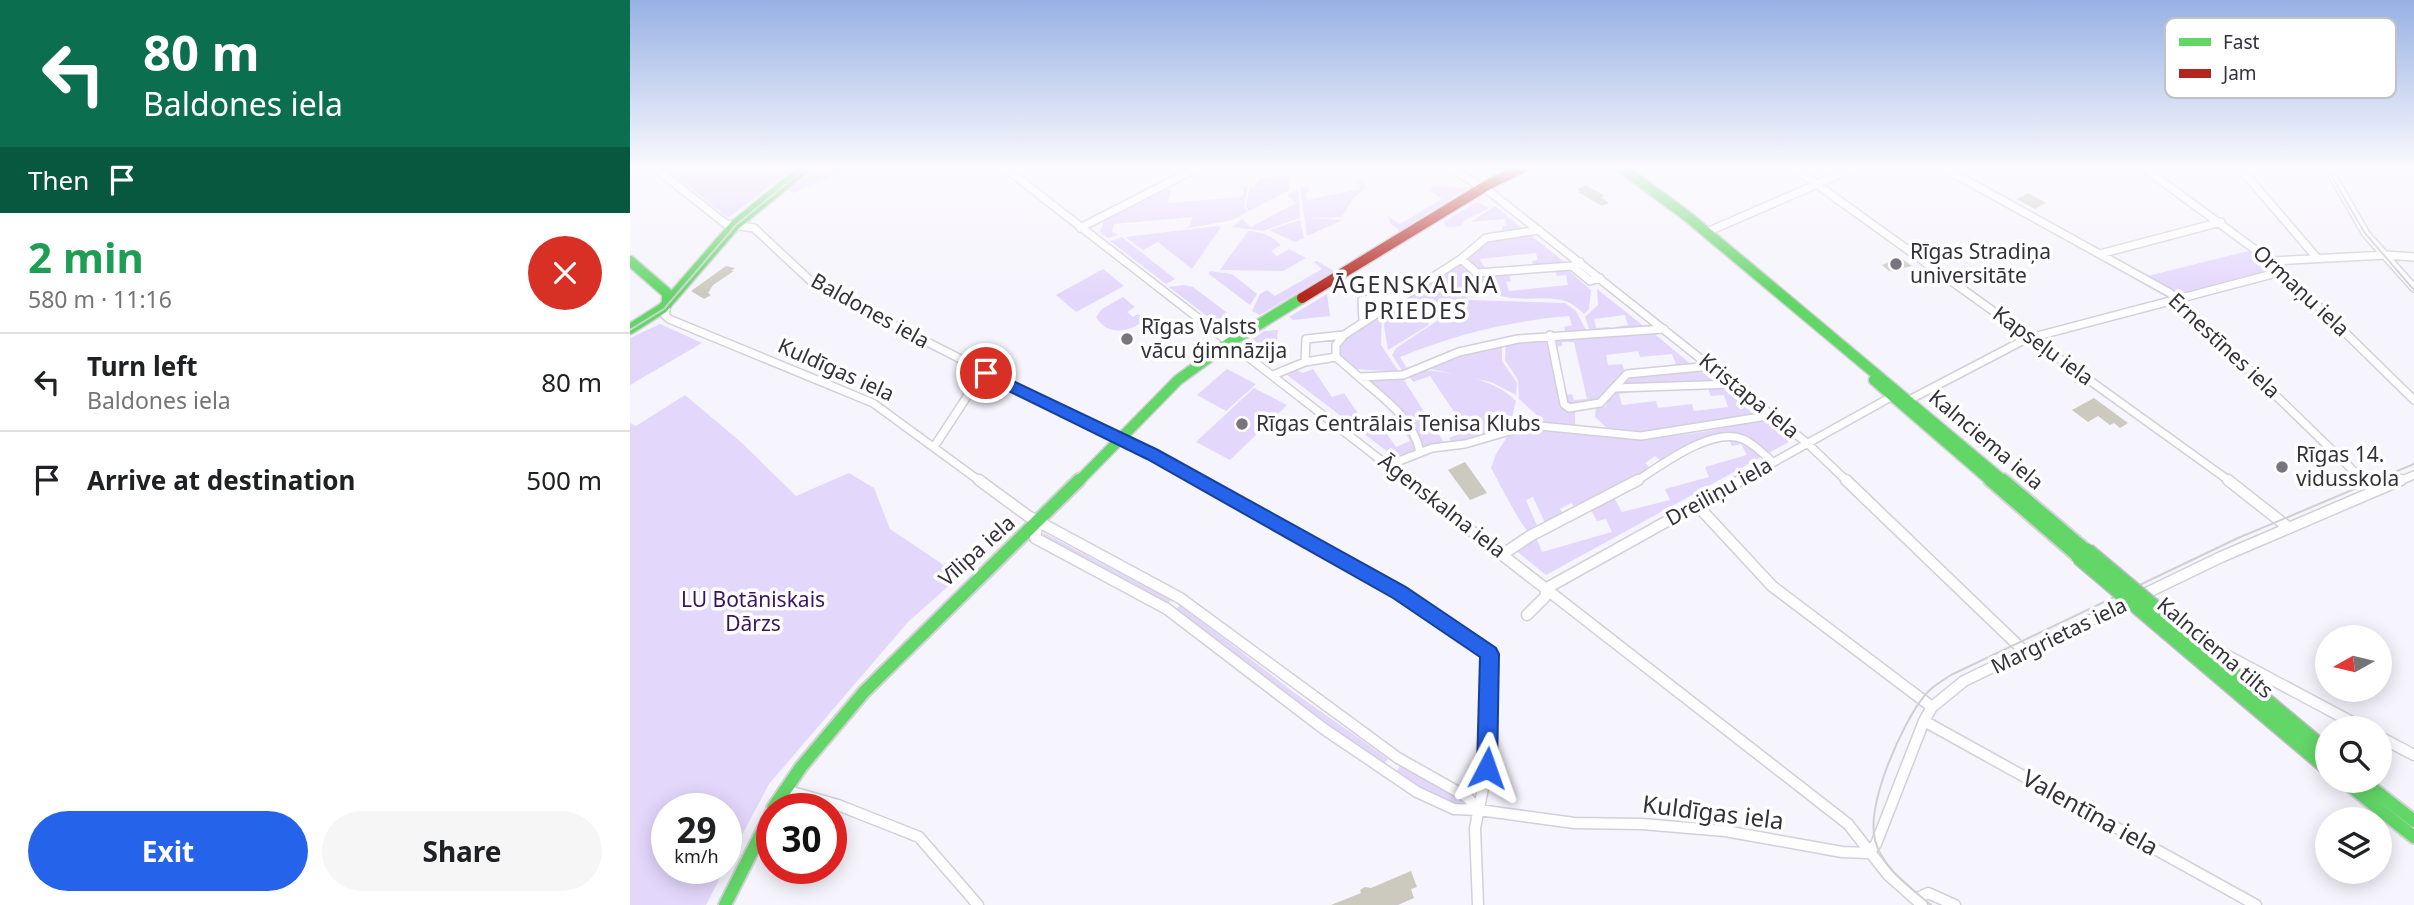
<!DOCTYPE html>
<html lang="en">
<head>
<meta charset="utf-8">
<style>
  body { margin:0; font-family:"Noto Sans",sans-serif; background:#f6f6f6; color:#202124; height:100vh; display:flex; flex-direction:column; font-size:26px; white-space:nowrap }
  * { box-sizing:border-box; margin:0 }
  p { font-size:23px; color:#757577 }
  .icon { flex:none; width:38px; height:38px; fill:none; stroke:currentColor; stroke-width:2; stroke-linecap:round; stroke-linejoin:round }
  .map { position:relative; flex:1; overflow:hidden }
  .sheet { display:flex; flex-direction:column; background:#fff; width:630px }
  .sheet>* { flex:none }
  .banner { background:#0b6e4f; color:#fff; overflow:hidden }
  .needle { width:46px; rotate:262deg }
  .controls { position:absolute; left:1685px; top:625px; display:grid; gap:14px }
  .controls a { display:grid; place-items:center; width:77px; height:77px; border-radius:50%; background:#fff; box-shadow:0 4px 18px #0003; font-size:35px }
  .speed { position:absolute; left:21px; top:793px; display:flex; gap:14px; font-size:35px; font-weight:700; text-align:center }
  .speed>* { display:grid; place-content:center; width:91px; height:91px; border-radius:50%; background:#fff; box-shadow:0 4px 18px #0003; line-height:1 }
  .speed small { font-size:18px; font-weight:400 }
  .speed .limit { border:10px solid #d22; background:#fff; color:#111 }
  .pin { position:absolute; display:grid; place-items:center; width:60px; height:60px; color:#fff; margin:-30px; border:4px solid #fff; border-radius:50%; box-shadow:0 2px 7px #0007 }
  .me { position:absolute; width:77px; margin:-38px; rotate:4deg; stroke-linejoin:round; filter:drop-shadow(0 0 5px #0008) }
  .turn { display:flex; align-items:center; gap:24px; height:147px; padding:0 28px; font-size:32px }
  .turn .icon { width:91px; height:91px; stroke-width:2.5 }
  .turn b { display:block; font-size:49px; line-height:60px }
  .then { display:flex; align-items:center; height:66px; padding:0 28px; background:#0003; gap:14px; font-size:26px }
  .round { display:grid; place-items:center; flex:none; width:74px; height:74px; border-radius:37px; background:#f6f6f6 }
  .summary { display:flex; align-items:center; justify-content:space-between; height:119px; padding:0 28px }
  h1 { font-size:42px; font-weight:700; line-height:52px; color:#1e9e55 }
  .button { display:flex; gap:14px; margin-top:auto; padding:14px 28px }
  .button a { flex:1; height:80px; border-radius:42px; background:#2563eb; color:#fff; font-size:28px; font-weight:700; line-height:80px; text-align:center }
  .button a+a { background:#f6f6f6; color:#202124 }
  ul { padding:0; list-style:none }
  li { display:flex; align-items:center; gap:21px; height:98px; padding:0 28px; border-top:2px solid #e0e0e0 }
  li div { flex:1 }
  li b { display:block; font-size:26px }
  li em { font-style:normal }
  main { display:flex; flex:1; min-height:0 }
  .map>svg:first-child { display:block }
  .green { fill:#e4d7fc }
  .building { fill:#cccabf }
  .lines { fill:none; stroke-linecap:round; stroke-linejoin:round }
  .street-far1-casing { stroke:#d2d0d8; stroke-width:10 }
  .street-casing { stroke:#d2d0d8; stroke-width:13 }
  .fast-far1-casing { stroke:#d2d0d8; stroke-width:13 }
  .fast-casing { stroke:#d2d0d8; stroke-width:16 }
  .jam-casing { stroke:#d2d0d8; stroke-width:13 }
  .street-far1 { stroke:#fefdff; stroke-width:7 }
  .street { stroke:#fefdff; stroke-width:10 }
  .fast-far1 { stroke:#63d668; stroke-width:10 }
  .fast { stroke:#63d668; stroke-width:12 }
  .jam { stroke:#b3261e; stroke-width:10 }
  .tram { stroke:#d0cfd2; stroke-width:2 }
  .fast-bridge-casing { stroke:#c1bbcb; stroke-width:18; stroke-linecap:butt }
  .fast-bridge { stroke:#63d668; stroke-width:15 }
  .route { fill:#2563eb; stroke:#184099; stroke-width:2 }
  .poi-dot { fill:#78757e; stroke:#fff; stroke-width:2.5 }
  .labels { text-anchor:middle; stroke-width:7; stroke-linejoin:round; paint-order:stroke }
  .poi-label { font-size:21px; fill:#34313a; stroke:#fff; text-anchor:start }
  .street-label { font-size:21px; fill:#34313a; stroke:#fff }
  .park-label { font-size:21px; fill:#3a1463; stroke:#fff }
  .neighbourhood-label { font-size:23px; letter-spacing:2px; fill:#34313a; stroke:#fff }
  .near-street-label { font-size:24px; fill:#34313a; stroke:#fff }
  .key { fill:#fff; stroke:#c2c1c4; stroke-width:2 }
  .key-label { font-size:19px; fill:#34313a }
</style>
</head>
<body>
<main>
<section class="sheet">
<div class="banner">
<div class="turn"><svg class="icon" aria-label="left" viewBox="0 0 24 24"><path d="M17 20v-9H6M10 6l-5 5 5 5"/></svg><div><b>80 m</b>Baldones iela</div></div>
<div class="then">Then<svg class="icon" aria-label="arrive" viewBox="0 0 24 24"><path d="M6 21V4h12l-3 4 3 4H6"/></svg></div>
</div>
<div class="summary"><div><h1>2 min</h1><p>580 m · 11:16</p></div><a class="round" style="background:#d93025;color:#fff"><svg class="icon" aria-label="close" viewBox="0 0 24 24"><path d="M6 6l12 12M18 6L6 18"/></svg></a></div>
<ul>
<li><svg class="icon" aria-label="left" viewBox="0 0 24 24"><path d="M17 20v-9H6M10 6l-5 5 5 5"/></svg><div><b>Turn left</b><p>Baldones iela</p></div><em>80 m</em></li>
<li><svg class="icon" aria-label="arrive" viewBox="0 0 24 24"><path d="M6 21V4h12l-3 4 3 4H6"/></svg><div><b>Arrive at destination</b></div><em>500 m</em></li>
</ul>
<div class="button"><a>Exit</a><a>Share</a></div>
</section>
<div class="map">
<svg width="1784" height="905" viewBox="0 0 1784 905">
  <rect width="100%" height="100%" fill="#f6f4fc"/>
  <!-- green -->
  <path class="green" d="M36 168H164L98 218Z
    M187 168H219L163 193 158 191Z
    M660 175 659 190 619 211 616 207 620 186 637 190 623 185 630 181 628 178Z
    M734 180 735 189 722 199 712 217 681 218 713 220 677 236 670 188 679 187 680 191 675 193 677 200 730 189 728 181Z
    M618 186 614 206 617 212 602 220 554 229 561 225 562 217 484 224 482 232 489 235 478 238 470 232 475 218 532 188 542 190 538 203 612 197 614 190 608 187Z
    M805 186 838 188 770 231 760 223 758 216 770 224 812 199 799 190Z
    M668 189 670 218 633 231 602 227 612 219 621 227 666 203 657 195Z
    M847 202 859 208 834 221 831 226 817 227 813 222Z
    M865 206 894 230H872V226H877L875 219 841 222Z
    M670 220 674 238 665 242 639 230Z
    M588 226 591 227 562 269 528 242 513 250 495 237Z
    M618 231C632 232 641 235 651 245L641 251 647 256 659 249 676 258 653 271 590 270Z
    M898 233 938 265 905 269 902 261 908 260 906 253 850 259 857 272 847 271 836 260C847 234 873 237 898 233Z
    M492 237 545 279 536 284 480 241Z
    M1622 250 1642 266 1641 270 1550 294 1518 276Z
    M687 261 704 271 630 315 622 311 630 294 637 290 645 296 692 269 684 262Z
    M830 265 845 275 847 281 837 298C813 306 791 315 769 302Z
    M473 269 494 286 446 312 426 295Z
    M937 269 961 290 959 309 954 314C949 309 942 303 935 301 912 293 857 311 849 274H879L881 281 876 282 879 291 938 285 936 275 927 276 925 270Z
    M580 271 602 274 627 294 620 305 579 274Z
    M554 285 563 287 596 312 586 323 539 287Z
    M967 289 1016 328 986 330 985 327 998 325 995 315 964 319 966 328 980 327 981 330 960 331 955 317 968 305Z
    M697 294 700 316 663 320 659 317Z
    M493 297 505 307 497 312 503 317 508 314 516 320C499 331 479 338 466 317L472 309Z
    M839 300 935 303 946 311 957 332 936 333 934 327 942 325 939 316C879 321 826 334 770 357L778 370 773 372 762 355 766 348Z
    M767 303 777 311 792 313 799 325 758 350 754 326 757 310Z
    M752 311 751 345 769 372 724 369 710 357C709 333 735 323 752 311Z
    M30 324 72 343 0 385V338Z
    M648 330 646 348 626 351 617 343 634 331Z
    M1021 331 1062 365 1033 369 1032 366 1046 364 1042 354 1010 357 1008 351 976 355 978 365 992 364 995 373 963 404 938 405 935 395 942 394 944 400 957 399 944 342H932V346L925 347 922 336Z
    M919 336 931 400 945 410V428L911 424 910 418 889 399 888 380 875 360 876 343Z
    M872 344V361L887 383 886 395 861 382 796 368Z
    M1067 368 1087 384 992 385 999 375Z
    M597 369 626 384 596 411 567 395Z
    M683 369 702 397 714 393 733 421 745 417 766 447 780 441 776 434 781 432 787 451 767 459 656 374 666 370 673 373Z
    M793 370C824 373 864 378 886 401L879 429 822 444 819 438 837 431 800 376 783 382 778 375Z
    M772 377 815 444 793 450C787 418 756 398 734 378Z
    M1091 387 1127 417 1015 433 981 432 965 417 966 407 976 406 975 402 987 391 1002 389 1003 392 989 394 992 405 1026 401 1028 408 1062 404 1064 411 1098 407 1094 395 1081 396 1078 389Z
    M624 388 657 405 600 460 566 442Z
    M55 395 112 443 166 496 219 473 244 488 260 529 330 576 278 622 139 784 96 865V808H37V868H95L76 905H0V423L6 426Z
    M1140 418 1166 438 1137 454 1120 440 1074 439 1030 460 1025 456 1015 463 1020 468 946 509 941 503 930 509 935 516 916 525 903 497 896 500 908 528 897 531C883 511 872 488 861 468L866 454 879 434C917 424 952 437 991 438 1041 440 1092 429 1140 418Z
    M1099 440 1116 442 1133 456 916 575 884 549 905 535 912 552 982 532 976 519 967 521 960 508 983 496 992 512 1040 500 1035 489 1079 477 1075 467 1117 455 1111 444 1102 446Z
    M414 533 541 600 538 604 411 537Z
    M550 605 666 694 754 756 758 759 754 764 716 739 546 609Z
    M770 766 837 803 836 807C814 807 785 784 766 772Z"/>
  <!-- building -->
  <path class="building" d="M956 185 975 196 971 197 979 203 972 206 948 192 950 191 947 189Z
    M1398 193 1416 203 1405 209 1387 199Z
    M1269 257 1282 266 1259 271 1252 265Z
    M96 266 105 268 101 271H104L83 285 78 293 81 295 74 299 61 291Z
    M1464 398 1498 423 1490 428 1484 423 1480 425 1468 416 1458 422 1442 410Z
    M835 462 857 493 840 500 818 470Z
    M781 871 787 887 781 889 784 898 768 905H701L731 893 730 890 735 887 741 888Z"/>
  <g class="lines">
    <!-- street-far1 casing -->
    <g class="street-far1-casing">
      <path id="street-far1" d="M25 168 96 224 124 228 184 284 571 482
        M375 168 779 482
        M821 168 860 192 1177 443 1218 482
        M1164 168 1601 482
        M1314 168 1540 293 1735 482
        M1514 168 1646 265 1784 400
        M1610 168 1687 258
        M1698 168 1736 234 1784 288
        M450 228 567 168
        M1077 232 1224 168
        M1470 254 1591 222
        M831 259 856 238 909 230
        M1642 261 1756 255 1784 257
        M942 266 960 281 970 278
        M37 304 35 315 39 319 243 403 351 482
        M733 321 732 300 768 297
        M714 335 831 259 847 273 942 266 950 262
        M920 335 934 404 939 408 970 403 997 374 1081 366
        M675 362 676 339 714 335 706 345V357
        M643 375 675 362 706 357 729 377 773 375 829 352 888 339 1034 329
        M729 377C754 399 783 418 790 452
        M986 388 1103 384
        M1279 400 1396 339 1654 271
        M304 447 353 372
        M759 465 802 448 835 444 900 425 1011 436 1143 415
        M1005 482C1030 466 1082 426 1113 439 1123 443 1134 455 1143 462
        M1108 482 1261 397
        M1767 482 1784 475"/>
    </g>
    <!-- street casing -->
    <g class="street-casing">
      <path id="street" d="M349 480 398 516 550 598 768 758 837 797 849 810 944 823 1012 824 1095 831 1212 852 1239 853
        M568 480 770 593 860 654 857 768 845 828 848 905
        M776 480 1218 824 1258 875 1292 905
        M1216 480 1395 652
        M1598 480 1659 528
        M1733 480 1743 490
        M1066 504 1142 586 1302 707
        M408 522 405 538 537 609 694 729 787 792 824 809 849 810
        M873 554 900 536 1008 480
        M917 588 1111 480
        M897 615 915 597 917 588
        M1581 647 1733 728
        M1294 721 1626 905
        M1750 737 1784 755
        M155 790 208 805 289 837 348 905
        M1239 853 1246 844 1294 721 1302 707 1334 681 1591 557 1771 480
        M1286 899 1298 893 1325 905"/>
    </g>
    <!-- fast-far1 casing -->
    <g class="fast-far1-casing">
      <path id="fast-far1" d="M992 168 1057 216 1375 482
        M0 261 37 293V304
        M0 329 33 308 105 225 175 168
        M1244 380 1362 482
        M448 482 548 380 599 343 672 298"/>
    </g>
    <!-- fast casing -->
    <g class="fast-casing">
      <path id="fast" d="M1360 480 1449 557
        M1373 480 1457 551
        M1713 780 1784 837
        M1732 780 1784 821
        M143 808 171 767 234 692 449 480
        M95 905 142 812"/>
    </g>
    <!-- jam casing -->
    <g class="jam-casing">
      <path id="jam" d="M672 298 859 184 892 168"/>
    </g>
    <!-- street-far1 -->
    <use href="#street-far1" class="street-far1"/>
    <!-- street -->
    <use href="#street" class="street"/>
    <!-- fast-far1 -->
    <use href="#fast-far1" class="fast-far1"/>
    <!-- fast -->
    <use href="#fast" class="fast"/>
    <!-- jam -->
    <use href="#jam" class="jam"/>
    <!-- tram -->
    <path class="tram" d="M1697 168 1734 232 1784 290
      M0 330 34 309 106 225 176 168
      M1301 905C1281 888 1252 868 1245 840 1236 804 1272 723 1295 695 1302 686 1312 681 1321 675L1608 538 1784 464"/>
    <!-- fast-bridge casing -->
    <g class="fast-bridge-casing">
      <path id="fast-bridge" d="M1457 551 1698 753
        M1449 557 1698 768"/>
    </g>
    <!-- fast-bridge -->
    <use href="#fast-bridge" class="fast-bridge"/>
  </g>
  <!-- sky -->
  <linearGradient id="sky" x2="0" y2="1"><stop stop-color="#97b1e4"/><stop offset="0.57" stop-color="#fbfafe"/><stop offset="1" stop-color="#fbfafe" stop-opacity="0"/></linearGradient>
  <rect width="1784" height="295" fill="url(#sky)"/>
  <!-- route -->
  <path class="route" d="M356 368 528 450 776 587 866 648 869 654 867 768 864 775 857 777 850 775 847 768 850 657 763 598 517 459 350 377 348 373Z"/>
  <!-- markers -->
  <g class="poi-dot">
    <circle cx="1266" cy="264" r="7"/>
    <circle cx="497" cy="339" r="7"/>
    <circle cx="612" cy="424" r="7"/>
    <circle cx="1652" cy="467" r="7"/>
  </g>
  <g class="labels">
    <!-- poi labels -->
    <g class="poi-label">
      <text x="1280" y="259">Rīgas Stradiņa<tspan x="1280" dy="24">universitāte</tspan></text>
      <text x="511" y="334">Rīgas Valsts<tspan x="511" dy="24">vācu ģimnāzija</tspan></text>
      <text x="626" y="431">Rīgas Centrālais Tenisa Klubs</text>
      <text x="1666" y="462">Rīgas 14.<tspan x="1666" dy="24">vidusskola</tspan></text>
    </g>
    <!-- street labels -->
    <g class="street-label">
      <text transform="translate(1671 291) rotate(43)" y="7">Ormaņu iela</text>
      <text transform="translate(240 311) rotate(29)" y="7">Baldones iela</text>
      <text transform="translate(1413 346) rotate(36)" y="7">Kapseļu iela</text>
      <text transform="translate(1594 346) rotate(43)" y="7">Ernestīnes iela</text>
      <text transform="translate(206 370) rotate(24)" y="7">Kuldīgas iela</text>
      <text transform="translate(1119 396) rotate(39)" y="7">Kristapa iela</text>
      <text transform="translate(1356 440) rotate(40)" y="7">Kalnciema iela</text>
      <text transform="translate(1089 492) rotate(-29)" y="7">Dreiliņu iela</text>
      <text transform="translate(812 506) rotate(38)" y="7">Āgenskalna iela</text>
      <text transform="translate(347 551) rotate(-42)" y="7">Vīlipa iela</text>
      <text transform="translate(1429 636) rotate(-26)" y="7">Margrietas iela</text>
      <text transform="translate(1585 648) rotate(40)" y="7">Kalnciema tilts</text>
    </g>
    <!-- park labels -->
    <g class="park-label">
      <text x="123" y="607">LU Botāniskais<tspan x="123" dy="24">Dārzs</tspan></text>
    </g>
    <!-- neighbourhood labels -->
    <g class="neighbourhood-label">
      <text x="786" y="293">ĀGENSKALNA<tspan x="786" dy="26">PRIEDES</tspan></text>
    </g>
    <!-- near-street labels -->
    <g class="near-street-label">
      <text transform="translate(1083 813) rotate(7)" y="8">Kuldīgas iela</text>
      <text transform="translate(1460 813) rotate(29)" y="8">Valentīna iela</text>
    </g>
  </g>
  <!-- legend -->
  <rect x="1535" y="18" width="231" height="80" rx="10" class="key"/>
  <rect x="1549" y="38" width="32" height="8" fill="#63d668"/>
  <rect x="1549" y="69" width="32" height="9" fill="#b3261e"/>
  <g class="key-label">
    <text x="1593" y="49">Fast</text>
    <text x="1593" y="80">Jam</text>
  </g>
</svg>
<div class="controls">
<a><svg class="needle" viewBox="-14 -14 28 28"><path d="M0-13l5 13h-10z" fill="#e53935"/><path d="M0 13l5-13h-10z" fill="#757577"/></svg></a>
<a><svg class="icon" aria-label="search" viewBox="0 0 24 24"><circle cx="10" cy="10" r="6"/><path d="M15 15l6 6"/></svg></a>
<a><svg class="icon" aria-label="layers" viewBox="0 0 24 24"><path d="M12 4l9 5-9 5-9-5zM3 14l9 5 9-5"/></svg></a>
</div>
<div class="speed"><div>29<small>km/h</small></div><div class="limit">30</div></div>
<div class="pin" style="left:356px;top:373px;background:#d93025"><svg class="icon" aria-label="arrive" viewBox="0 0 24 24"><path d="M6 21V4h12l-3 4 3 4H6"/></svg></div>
<svg class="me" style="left:857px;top:768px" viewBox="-20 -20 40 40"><path d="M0-17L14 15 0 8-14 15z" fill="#2563eb" stroke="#fff" stroke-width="4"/></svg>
</div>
</main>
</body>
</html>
